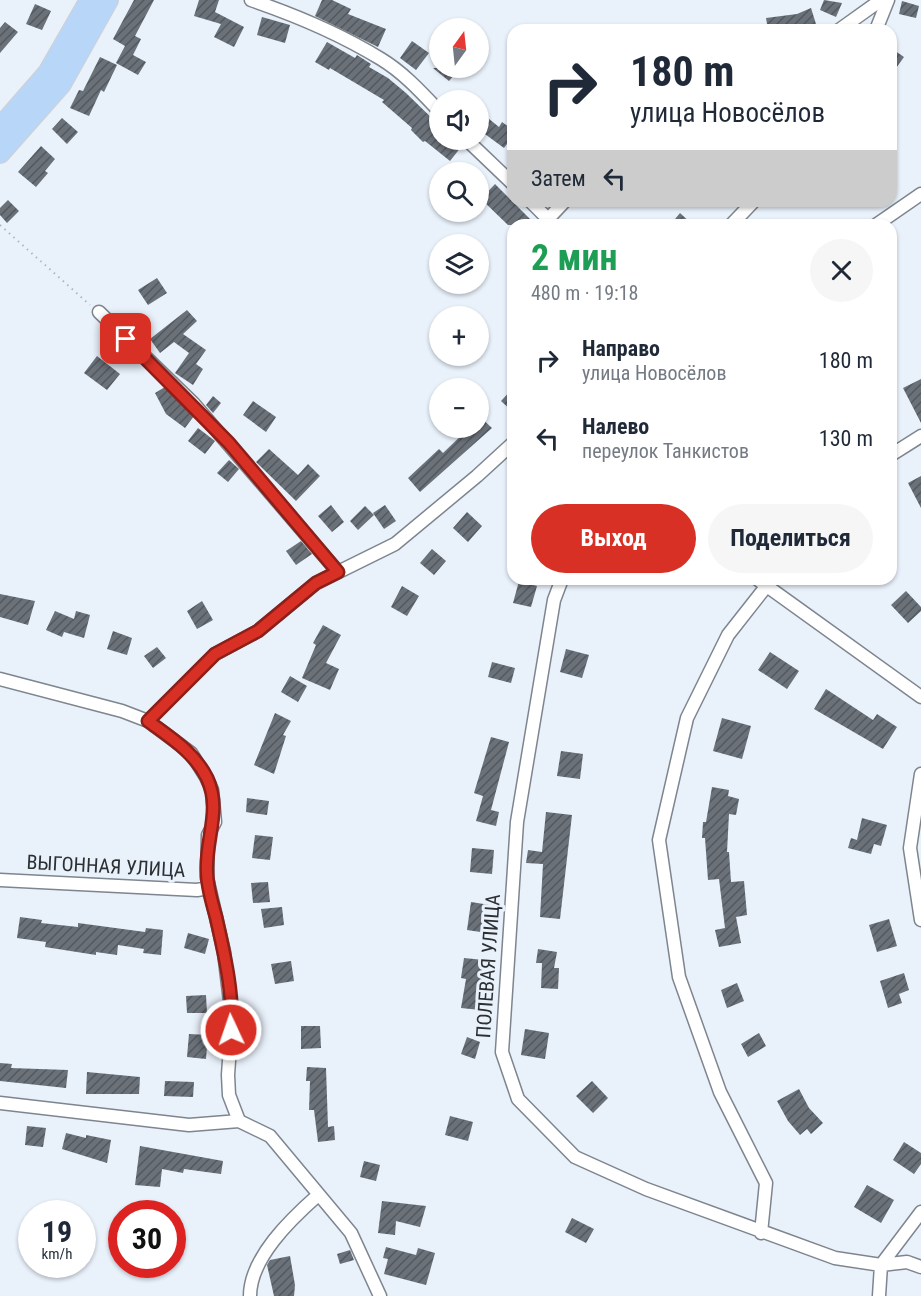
<!DOCTYPE html>
<html lang="ru">
<head>
<meta charset="utf-8">
<style>
  body { margin:0; font-family:"Roboto Condensed",sans-serif; background:#f6f6f7; color:#1f2937; height:100vh; display:flex; flex-direction:column; font-size:22px; white-space:nowrap }
  * { box-sizing:border-box; margin:0 }
  p { font-size:20px; color:#747a83 }
  .icon { flex:none; width:33px; height:33px; fill:none; stroke:currentColor; stroke-width:2; stroke-linecap:round; stroke-linejoin:round }
  .map { position:relative; flex:1; overflow:hidden }
  .side { position:absolute; left:507px; top:219px; width:390px; height:366px; display:flex; flex-direction:column; background:#fff; border-radius:18px; box-shadow:0 2px 4px #0004 }
  .side>* { flex:none }
  .banner { position:absolute; left:507px; top:24px; width:390px; height:183px; border-radius:18px; box-shadow:0 2px 4px #0004; background:#fff; color:#1f2937; overflow:hidden }
  .needle { width:39px; rotate:15deg }
  .tools { position:absolute; left:429px; top:18px; display:grid; gap:12px }
  .tools a { display:grid; place-items:center; width:60px; height:60px; border-radius:50%; background:#fff; box-shadow:0 2px 4px #0004; font-size:30px }
  .speed { position:absolute; left:18px; top:1200px; display:flex; gap:12px; font-size:30px; font-weight:700; text-align:center }
  .speed>* { display:grid; place-content:center; width:78px; height:78px; border-radius:50%; background:#fff; box-shadow:0 2px 4px #0004; line-height:1 }
  .speed small { font-size:15px; font-weight:400 }
  .speed .limit { border:9px solid #d22; background:#fff; color:#111 }
  .pin { position:absolute; display:grid; place-items:center; width:51px; height:51px; color:#fff; margin:-26px; border-radius:12px; box-shadow:0 3px 9px #0006 }
  .me { position:absolute; width:66px; margin:-33px; rotate:357deg; stroke-linejoin:round; filter:drop-shadow(0 0 4px #0008) }
  .turn { display:flex; align-items:center; gap:21px; height:126px; padding:0 24px; font-size:27px }
  .turn .icon { width:78px; height:78px; stroke-width:2.5 }
  .turn b { display:block; font-size:42px; line-height:51px }
  .then { display:flex; align-items:center; height:57px; padding:0 24px; background:#0003; gap:12px; font-size:22px }
  .round { display:grid; place-items:center; flex:none; width:63px; height:63px; border-radius:32px; background:#f6f6f7 }
  .summary { display:flex; align-items:center; justify-content:space-between; height:102px; padding:0 24px }
  h1 { font-size:36px; font-weight:700; line-height:45px; color:#1e9e55 }
  .action { display:flex; gap:12px; margin-top:auto; padding:12px 24px }
  .action a { flex:1; height:69px; border-radius:36px; background:#d93025; color:#fff; font-size:24px; font-weight:700; line-height:69px; text-align:center }
  .action a+a { background:#f6f6f7; color:#1f2937 }
  ul { padding:0; list-style:none }
  li { display:flex; align-items:center; gap:18px; height:78px; padding:0 24px }
  li div { flex:1 }
  li b { display:block; font-size:22px }
  li em { font-style:normal }
  .map>svg:first-child { display:block }
  .building { fill:url(#building-hatch) }
  .lines { fill:none; stroke-linecap:round; stroke-linejoin:round }
  .street-casing { stroke:#7e858e; stroke-width:15 }
  .primary-casing { stroke:#d1d1d2; stroke-width:22 }
  .path { stroke:#b0b6be; stroke-width:2; stroke-dasharray:1.5 4.5; stroke-linecap:butt }
  .street { stroke:#fff; stroke-width:12 }
  .primary { stroke:#b8d6f7; stroke-width:20 }
  .route-casing { stroke:#8d1f18; stroke-width:15 }
  .route { stroke:#d93025; stroke-width:10 }
  .labels { text-anchor:middle; stroke-width:6; stroke-linejoin:round; paint-order:stroke }
  .street-label { font-size:20px; fill:#2d3033; stroke:#e9f1fb }
</style>
</head>
<body>
<div class="map">
<svg width="921" height="1296" viewBox="0 0 921 1296">
  <defs>
    <pattern id="building-hatch" width="6" height="6" patternUnits="userSpaceOnUse" patternTransform="scale(1.5)"><rect width="6" height="6" fill="#6a7179"/><path d="M-1 1l2-2M0 6l6-6M5 7l2-2" fill="none" stroke="#53585e"/></pattern>
  </defs>
  <rect width="100%" height="100%" fill="#e9f1fb"/>
  <!-- building -->
  <path class="building" d="M134 0H154L135 36 141 39 133 55 146 62 138 75 116 63 125 46 113 39Z
    M199 0H219L215 12 244 27 234 47 214 37 221 24 194 16Z
    M322 0H332L351 9 348 14 386 29 378 47 315 16Z
    M824 0 842 3 836 17 820 10Z
    M902 1 919 6 916 18 899 14Z
    M35 4 51 11 42 30 26 24Z
    M811 8 816 24 796 30H768L766 18 797 14Z
    M262 17 290 25 285 43 257 35Z
    M5 22 18 32 0 53V28Z
    M412 41 429 53 416 70 400 58Z
    M327 42 355 58 357 55 371 64 369 67 388 78 406 93 440 126V140H451L461 147 450 161 425 141 423 142 411 130 412 128 382 102 384 100 330 68 329 70 315 62Z
    M891 48 904 57 891 75Z
    M100 57 117 65 104 92 101 90 89 116 70 108 79 90 83 91Z
    M433 68H460L449 81Z
    M478 110 499 127 502 122 513 130V136L504 148 478 129Z
    M62 118 78 132 67 144 52 129Z
    M41 146 55 159 45 171 48 173 36 187 18 172Z
    M495 184 530 219 524 225H508L481 199Z
    M8 200 19 211 7 223 0 215V208Z
    M680 213 693 225H670Z
    M157 278 167 293 148 305 138 290Z
    M187 310 197 321 183 334 206 350 196 364 203 369 193 385 175 373 189 353 174 342 160 353 150 339Z
    M97 356 120 374 107 390 84 373Z
    M921 379V423L903 388Z
    M165 387 194 416 185 428 166 414 155 393Z
    M513 388V412L501 401Z
    M213 396 221 403 213 413 206 405Z
    M253 401 276 417 266 432 243 415Z
    M478 415 492 428 420 492 408 478 439 449 443 453 469 428H478Z
    M198 428 215 441 205 454 188 441Z
    M269 449 298 475 308 464 320 476 296 501 256 462Z
    M229 460 239 469 228 482 217 473Z
    M921 476V508L908 483Z
    M331 505 344 522 332 532 318 516Z
    M385 505 396 521 384 529 373 513Z
    M365 506 374 515 358 530 350 521Z
    M467 512 482 526 468 542 453 528Z
    M301 541 312 554 296 565 286 551Z
    M432 549 446 561 434 575 420 563Z
    M519 581 537 586 531 607 513 603Z
    M402 586 419 596 407 616 391 607Z
    M906 591 921 607V611L908 623 891 605Z
    M0 594 35 601 28 625 0 617Z
    M202 601 213 620 197 629 187 611Z
    M55 611 74 619 76 611 90 615 84 638 64 632 62 637 46 630Z
    M323 625 341 635 326 663 339 669 330 690 302 678 316 645 313 643Z
    M113 631 132 638 127 655 107 649Z
    M157 647 166 658 153 668 144 656Z
    M566 649 589 655 582 678 560 672Z
    M770 652 799 671 787 689 758 670Z
    M492 662 515 668 511 683 488 677Z
    M290 676 307 686 298 702 281 692Z
    M826 689 873 720 877 714 897 727 883 749 814 709Z
    M275 713 291 721 283 735 286 736 274 774 254 765Z
    M722 718 751 726 742 759 713 751Z
    M491 737 509 742 491 810 499 812 496 826 476 821 483 796 474 793Z
    M561 751 583 754 580 779 557 776Z
    M712 787 729 790 728 796 739 799 736 815 729 814 727 852H729L731 882 744 881 747 915 736 917 741 943 719 947 715 930 725 928 719 879 708 880 705 838H702L703 822H706Z
    M247 798 269 801 267 815 246 812Z
    M546 812 572 815 560 919 540 917 543 864 526 863 528 850 542 852Z
    M862 818 887 825 881 846 874 844 871 854 848 848 851 838 857 840Z
    M255 835 273 837 270 860 252 858Z
    M472 848 494 850 492 874 470 872Z
    M268 882 270 902 253 903 251 883Z
    M471 902 490 905 487 933 467 930Z
    M282 907 284 925 264 928 261 909Z
    M20 917 42 920 41 923 78 927V923L145 932 146 928 163 930 161 955 143 953 144 949 118 945 117 955 96 952V955L45 947 46 942 17 938Z
    M889 919 897 946 877 952 869 925Z
    M188 933 209 939 205 954 184 948Z
    M538 949 557 952 554 968H559L558 989 541 988 542 963H536Z
    M464 958 484 960 480 1010 461 1008 466 979 461 978Z
    M291 961 294 981 275 984 271 964Z
    M904 973 909 990 899 994 902 1003 888 1008 880 981Z
    M737 983 744 1001 727 1008 721 990Z
    M206 995 207 1013H187L186 996Z
    M301 1026H320L321 1048 301 1049Z
    M525 1029 549 1033 545 1059 521 1055Z
    M759 1033 766 1046 748 1057 741 1044Z
    M189 1034 208 1035 206 1059 187 1057Z
    M467 1037 480 1042 475 1059 461 1054Z
    M0 1063 12 1064 11 1068 68 1070 66 1088 0 1081Z
    M307 1067 326 1068 328 1127 334 1126 335 1140 318 1142 314 1110H309L310 1081H306Z
    M87 1072 140 1077 139 1094H86Z
    M165 1081 194 1082 193 1097 164 1096Z
    M592 1081 608 1098 593 1113 576 1096Z
    M799 1089 809 1108 823 1123 811 1134 807 1129 800 1135 788 1121 777 1101Z
    M450 1116 473 1122 468 1141 445 1135Z
    M27 1126 46 1128 43 1147 25 1145Z
    M66 1133 86 1138V1135L111 1140 107 1163 62 1149Z
    M904 1142 921 1153V1164L914 1174 893 1160Z
    M140 1146 223 1161 221 1174 184 1169 183 1173 162 1169 160 1187 135 1185Z
    M364 1161 380 1165 376 1181 360 1177Z
    M867 1185 894 1200 881 1223 854 1207Z
    M382 1201 426 1206 420 1227 396 1221 395 1235 378 1233Z
    M572 1218 594 1229 586 1243 565 1232Z
    M386 1247 416 1255 418 1248 435 1253 426 1285 384 1274 388 1259 383 1258Z
    M350 1250 354 1260 340 1264 337 1254Z
    M290 1256 295 1285 294 1296H274L267 1265 270 1260Z"/>
  <g class="lines">
    <!-- street casing -->
    <g class="street-casing">
      <path id="street" d="M251 0C295 15 342 35 381 59 404 73 422 93 440 112
        M839 30 881 0
        M876 30 888 0
        M467 140 513 184
        M530 201 548 219 565 201
        M731 225 754 201
        M876 225 921 194
        M99 312 193 403 338 572
        M891 455 921 436
        M562 579 554 600 517 822 502 1052 518 1099 575 1157 646 1189 835 1258 881 1265 907 1262 921 1267
        M757 579 921 697
        M0 679 122 711 148 721 191 753 206 777 212 790 215 822 208 835 207 878 224 952 232 1018 228 1075 229 1095 239 1121 270 1136 351 1233 380 1296
        M148 721 215 654 258 631 316 583 395 544 477 476 513 443
        M921 774 910 848 921 920
        M0 880 197 890 209 888
        M0 1103 189 1125 239 1121
        M761 1233 766 1183 720 1092 679 977 659 840 687 718 728 635 772 579
        M881 1265 921 1212
        M250 1296C250 1258 291 1219 317 1196
        M879 1296 881 1265"/>
    </g>
    <!-- primary casing -->
    <g class="primary-casing">
      <path id="primary" d="M0 128 48 73 90 0
        M0 153 61 84 108 0"/>
    </g>
    <!-- path -->
    <path class="path" d="M0 225 90 305"/>
    <!-- street -->
    <use href="#street" class="street"/>
    <!-- primary -->
    <use href="#primary" class="primary"/>
  </g>
  <g class="lines">
    <!-- route casing -->
    <g class="route-casing">
      <path id="route" d="M126 339 229 443 338 572 316 583 258 631 215 654 148 721C171 738 194 752 207 778 222 810 205 839 207 872 207 887 212 902 216 917 224 953 234 993 231 1030"/>
    </g>
    <!-- route -->
    <use href="#route" class="route"/>
  </g>
  <g class="labels">
    <!-- street labels -->
    <g class="street-label">
      <text transform="translate(106 866) rotate(3)" y="7">ВЫГОННАЯ УЛИЦА</text>
      <text transform="translate(488 966) rotate(-86)" y="7">ПОЛЕВАЯ УЛИЦА</text>
    </g>
  </g>
</svg>
<div class="tools">
<a><svg class="needle" viewBox="-14 -14 28 28"><path d="M0-13l5 13h-10z" fill="#e53935"/><path d="M0 13l5-13h-10z" fill="#747a83"/></svg></a>
<a><svg class="icon" aria-label="sound" viewBox="0 0 24 24"><path d="M4 9h4l5-4v14l-5-4H4zM17 9q2 3 0 6"/></svg></a>
<a><svg class="icon" aria-label="search" viewBox="0 0 24 24"><circle cx="10" cy="10" r="6"/><path d="M15 15l6 6"/></svg></a>
<a><svg class="icon" aria-label="layers" viewBox="0 0 24 24"><path d="M12 4l9 5-9 5-9-5zM3 14l9 5 9-5"/></svg></a>
<a>+</a>
<a>−</a>
</div>
<div class="speed"><div>19<small>km/h</small></div><div class="limit">30</div></div>
<div class="pin" style="left:126px;top:339px;background:#d93025"><svg class="icon" aria-label="arrive" viewBox="0 0 24 24"><path d="M6 21V4h12l-3 4 3 4H6"/></svg></div>
<svg class="me" style="left:231px;top:1030px" viewBox="-20 -20 40 40"><circle r="17" fill="#d93025" stroke="#fff" stroke-width="3"/><path d="M0-11L8 9 0 5-8 9z" fill="#fff"/></svg>
<div class="banner">
<div class="turn"><svg class="icon" aria-label="right" viewBox="0 0 24 24"><path d="M7 20v-9h11M14 6l5 5-5 5"/></svg><div><b>180 m</b>улица Новосёлов</div></div>
<div class="then">Затем<svg class="icon" aria-label="left" viewBox="0 0 24 24"><path d="M17 20v-9H6M10 6l-5 5 5 5"/></svg></div>
</div>
<section class="side">
<div class="summary"><div><h1>2 мин</h1><p>480 m · 19:18</p></div><a class="round"><svg class="icon" aria-label="close" viewBox="0 0 24 24"><path d="M6 6l12 12M18 6L6 18"/></svg></a></div>
<ul>
<li><svg class="icon" aria-label="right" viewBox="0 0 24 24"><path d="M7 20v-9h11M14 6l5 5-5 5"/></svg><div><b>Направо</b><p>улица Новосёлов</p></div><em>180 m</em></li>
<li><svg class="icon" aria-label="left" viewBox="0 0 24 24"><path d="M17 20v-9H6M10 6l-5 5 5 5"/></svg><div><b>Налево</b><p>переулок Танкистов</p></div><em>130 m</em></li>
</ul>
<div class="action"><a>Выход</a><a>Поделиться</a></div>
</section>
</div>
</body>
</html>
